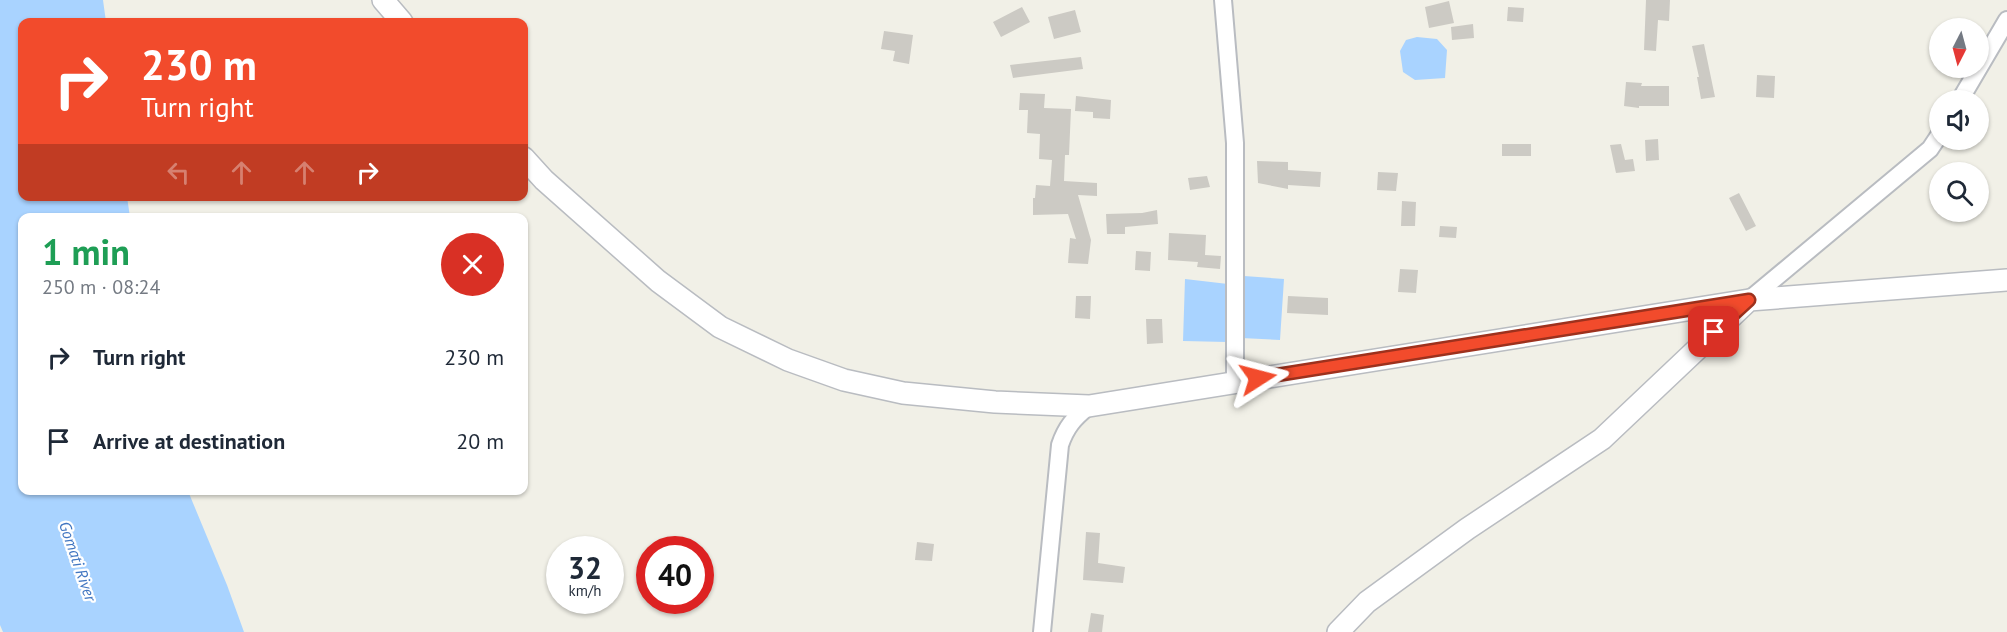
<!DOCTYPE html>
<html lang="en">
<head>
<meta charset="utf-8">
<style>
  body { margin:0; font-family:"PT Sans",sans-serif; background:#f2f2f3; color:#1f2937; height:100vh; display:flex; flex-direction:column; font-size:22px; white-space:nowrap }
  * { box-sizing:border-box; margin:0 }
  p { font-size:20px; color:#747a83 }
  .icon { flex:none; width:33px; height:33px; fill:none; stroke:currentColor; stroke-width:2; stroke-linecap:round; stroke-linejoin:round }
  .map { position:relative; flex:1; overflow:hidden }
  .details { position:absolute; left:18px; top:213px; width:510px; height:282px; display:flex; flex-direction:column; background:#fff; border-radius:12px; box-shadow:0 2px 4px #0004 }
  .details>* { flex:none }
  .hud { position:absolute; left:18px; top:18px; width:510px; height:183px; border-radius:12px; box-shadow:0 2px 4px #0004; background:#f24b2c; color:#fff; overflow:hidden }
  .needle { width:39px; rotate:186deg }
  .fabs { position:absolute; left:1929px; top:18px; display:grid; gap:12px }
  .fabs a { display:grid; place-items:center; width:60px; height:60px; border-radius:50%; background:#fff; box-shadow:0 2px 4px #0004; font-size:30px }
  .speed { position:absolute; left:546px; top:536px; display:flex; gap:12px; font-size:30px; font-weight:700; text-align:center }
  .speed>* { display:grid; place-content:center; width:78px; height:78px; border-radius:50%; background:#fff; box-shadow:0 2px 4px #0004; line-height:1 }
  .speed small { font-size:15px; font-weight:400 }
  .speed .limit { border:9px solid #d22; background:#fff; color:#111 }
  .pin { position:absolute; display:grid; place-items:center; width:51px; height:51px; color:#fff; margin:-26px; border-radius:12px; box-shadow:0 3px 9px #0006 }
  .me { position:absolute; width:66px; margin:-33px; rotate:81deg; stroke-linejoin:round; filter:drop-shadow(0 0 4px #0008) }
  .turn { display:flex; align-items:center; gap:21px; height:126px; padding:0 24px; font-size:27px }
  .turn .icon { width:78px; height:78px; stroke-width:2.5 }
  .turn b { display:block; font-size:42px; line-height:51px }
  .lanes { display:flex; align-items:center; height:57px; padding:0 24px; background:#0003; justify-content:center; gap:30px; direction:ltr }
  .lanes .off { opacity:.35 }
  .round { display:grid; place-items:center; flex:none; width:63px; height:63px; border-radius:32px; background:#f2f2f3 }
  .headline { display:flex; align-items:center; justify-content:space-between; height:102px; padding:0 24px }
  h1 { font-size:36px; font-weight:700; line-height:45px; color:#1e9e55 }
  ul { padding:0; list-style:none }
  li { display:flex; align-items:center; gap:18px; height:84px; padding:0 24px }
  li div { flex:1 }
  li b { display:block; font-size:22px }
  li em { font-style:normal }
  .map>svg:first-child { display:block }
  .water { fill:#a9d3ff }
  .building { fill:#cccac4 }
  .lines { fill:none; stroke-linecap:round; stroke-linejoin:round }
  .minor-casing { stroke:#b9bcc1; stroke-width:20 }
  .tertiary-casing { stroke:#b9bcc1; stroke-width:24 }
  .minor { stroke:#fff; stroke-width:16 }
  .tertiary { stroke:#fff; stroke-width:21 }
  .route-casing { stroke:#9d311d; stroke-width:15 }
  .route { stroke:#f24b2c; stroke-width:10 }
  .labels { text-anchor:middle; stroke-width:4.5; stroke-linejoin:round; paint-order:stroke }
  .water-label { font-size:16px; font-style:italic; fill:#4176c1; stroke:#fff }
</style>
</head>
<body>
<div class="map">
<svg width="2007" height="632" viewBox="0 0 2007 632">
  <rect width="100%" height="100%" fill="#f1f0e7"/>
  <!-- water -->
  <path class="water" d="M0 0H103L106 22H22V196L127 197 130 217 22 218V490L188 491 227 585 244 632H3L0 625Z
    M1417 37 1437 39 1447 50 1445 78 1415 80 1403 72 1400 51 1406 40Z
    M1244 276 1284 279 1280 340 1241 338Z
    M1185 279 1228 284 1227 342 1183 341Z"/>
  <!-- building -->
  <path class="building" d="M1646 0H1670L1669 21 1658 20 1656 51 1644 50Z
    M1449 1 1454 23 1429 28 1425 7Z
    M1022 7 1030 22 1001 37 993 22Z
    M1508 7 1524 8 1523 22 1507 21Z
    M1075 10 1081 32 1054 39 1048 17Z
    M1473 24 1474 38 1452 40 1451 27Z
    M884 31 913 35 909 64 893 61 895 51 881 49Z
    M1704 44 1715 97 1701 99 1697 77H1699L1692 46Z
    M1081 57 1083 69 1013 78 1010 65Z
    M1757 75 1775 76 1774 98 1756 97Z
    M1626 82 1642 83 1641 86H1669V106H1639V108L1624 106Z
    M1020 93 1045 94 1044 108 1071 109 1069 155H1065L1064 181 1097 183V196L1078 195 1091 240 1088 264 1068 263 1070 238 1076 239 1068 214 1033 215V198H1035L1036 185 1050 186 1052 160 1039 159 1040 134 1027 133 1028 110H1019Z
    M1076 96 1111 100 1110 119 1093 118V112L1075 111Z
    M1658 139 1659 160 1646 161 1645 140Z
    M1502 144H1531V156H1502Z
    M1621 144 1625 160 1633 159 1635 171 1616 173 1610 145Z
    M1257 161 1288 162V170L1321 172 1320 187 1288 185V189L1258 183Z
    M1378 172 1398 173 1396 191 1377 190Z
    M1207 176 1210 187 1190 190 1188 178Z
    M1739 193 1756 226 1746 231 1729 198Z
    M1402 201 1416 202 1415 226H1401Z
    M1157 210 1158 224 1125 227V234H1107L1106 214 1142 213Z
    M1440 226 1457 227 1456 238 1439 237Z
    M1169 233 1206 235 1205 255 1221 256 1220 269 1197 267 1198 262 1168 260Z
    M1136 251 1151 252 1150 271 1135 270Z
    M1400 269 1418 270 1416 293 1398 292Z
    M1076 296H1091L1090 319 1075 318Z
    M1288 296 1328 298V315L1287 313Z
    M1146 319H1162L1163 343 1147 344Z
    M1086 532 1100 533 1098 563 1125 567 1123 583 1083 580Z
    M917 542 934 544 932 561 915 560Z
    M1091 613 1104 615 1102 632H1088Z"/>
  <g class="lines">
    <!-- minor casing -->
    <g class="minor-casing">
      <path id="minor" d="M1223 0 1235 143V381
        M1960 100 2007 20
        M1749 300 1930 149 1940 134
        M1042 632 1060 445C1066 427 1074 418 1089 406"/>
    </g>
    <!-- tertiary casing -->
    <g class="tertiary-casing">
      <path id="tertiary" d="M383 0 402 22
        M524 158 544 180 658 281 720 327 788 360 844 380 903 393 995 402 1089 406 1749 300 2007 280
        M1338 632 1367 602 1467 529 1602 439 1749 300"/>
    </g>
    <!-- minor -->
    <use href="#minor" class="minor"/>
    <!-- tertiary -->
    <use href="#tertiary" class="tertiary"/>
  </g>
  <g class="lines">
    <!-- route casing -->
    <g class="route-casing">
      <path id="route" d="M1258 378 1749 300 1714 332"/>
    </g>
    <!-- route -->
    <use href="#route" class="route"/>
  </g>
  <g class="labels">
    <!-- water labels -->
    <g class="water-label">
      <text transform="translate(78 561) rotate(71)" y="6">Gomati River</text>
    </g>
  </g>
</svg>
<div class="fabs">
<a><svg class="needle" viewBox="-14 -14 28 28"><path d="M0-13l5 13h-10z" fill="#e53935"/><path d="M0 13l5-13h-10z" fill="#747a83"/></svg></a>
<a><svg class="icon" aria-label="sound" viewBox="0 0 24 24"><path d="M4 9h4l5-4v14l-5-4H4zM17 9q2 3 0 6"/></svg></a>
<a><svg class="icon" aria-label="search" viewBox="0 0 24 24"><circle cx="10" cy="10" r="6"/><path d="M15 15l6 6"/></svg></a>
</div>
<div class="speed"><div>32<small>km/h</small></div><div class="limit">40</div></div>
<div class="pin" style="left:1714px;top:332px;background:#d93025"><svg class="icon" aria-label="arrive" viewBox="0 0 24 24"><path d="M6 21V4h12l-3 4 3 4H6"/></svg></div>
<svg class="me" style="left:1258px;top:378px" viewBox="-20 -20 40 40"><path d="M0-17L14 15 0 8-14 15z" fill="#f24b2c" stroke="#fff" stroke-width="4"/></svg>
<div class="hud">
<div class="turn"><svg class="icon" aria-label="right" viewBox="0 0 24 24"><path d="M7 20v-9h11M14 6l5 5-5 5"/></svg><div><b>230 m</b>Turn right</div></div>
<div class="lanes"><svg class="icon off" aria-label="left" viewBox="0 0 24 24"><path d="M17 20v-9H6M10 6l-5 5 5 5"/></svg><svg class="icon off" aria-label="ahead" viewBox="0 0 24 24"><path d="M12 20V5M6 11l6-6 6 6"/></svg><svg class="icon off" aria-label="ahead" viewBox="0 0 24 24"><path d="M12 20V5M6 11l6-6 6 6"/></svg><svg class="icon" aria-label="right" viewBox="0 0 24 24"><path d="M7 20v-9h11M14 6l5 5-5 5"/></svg></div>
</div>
<section class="details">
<div class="headline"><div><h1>1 min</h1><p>250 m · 08:24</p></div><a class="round" style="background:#d93025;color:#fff"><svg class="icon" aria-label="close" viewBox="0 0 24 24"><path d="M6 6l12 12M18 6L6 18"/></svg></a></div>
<ul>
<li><svg class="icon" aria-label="right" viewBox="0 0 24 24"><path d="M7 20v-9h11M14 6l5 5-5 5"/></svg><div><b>Turn right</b></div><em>230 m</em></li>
<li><svg class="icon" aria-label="arrive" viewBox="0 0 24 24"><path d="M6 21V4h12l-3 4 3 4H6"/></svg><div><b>Arrive at destination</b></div><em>20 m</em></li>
</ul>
</section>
</div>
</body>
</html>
